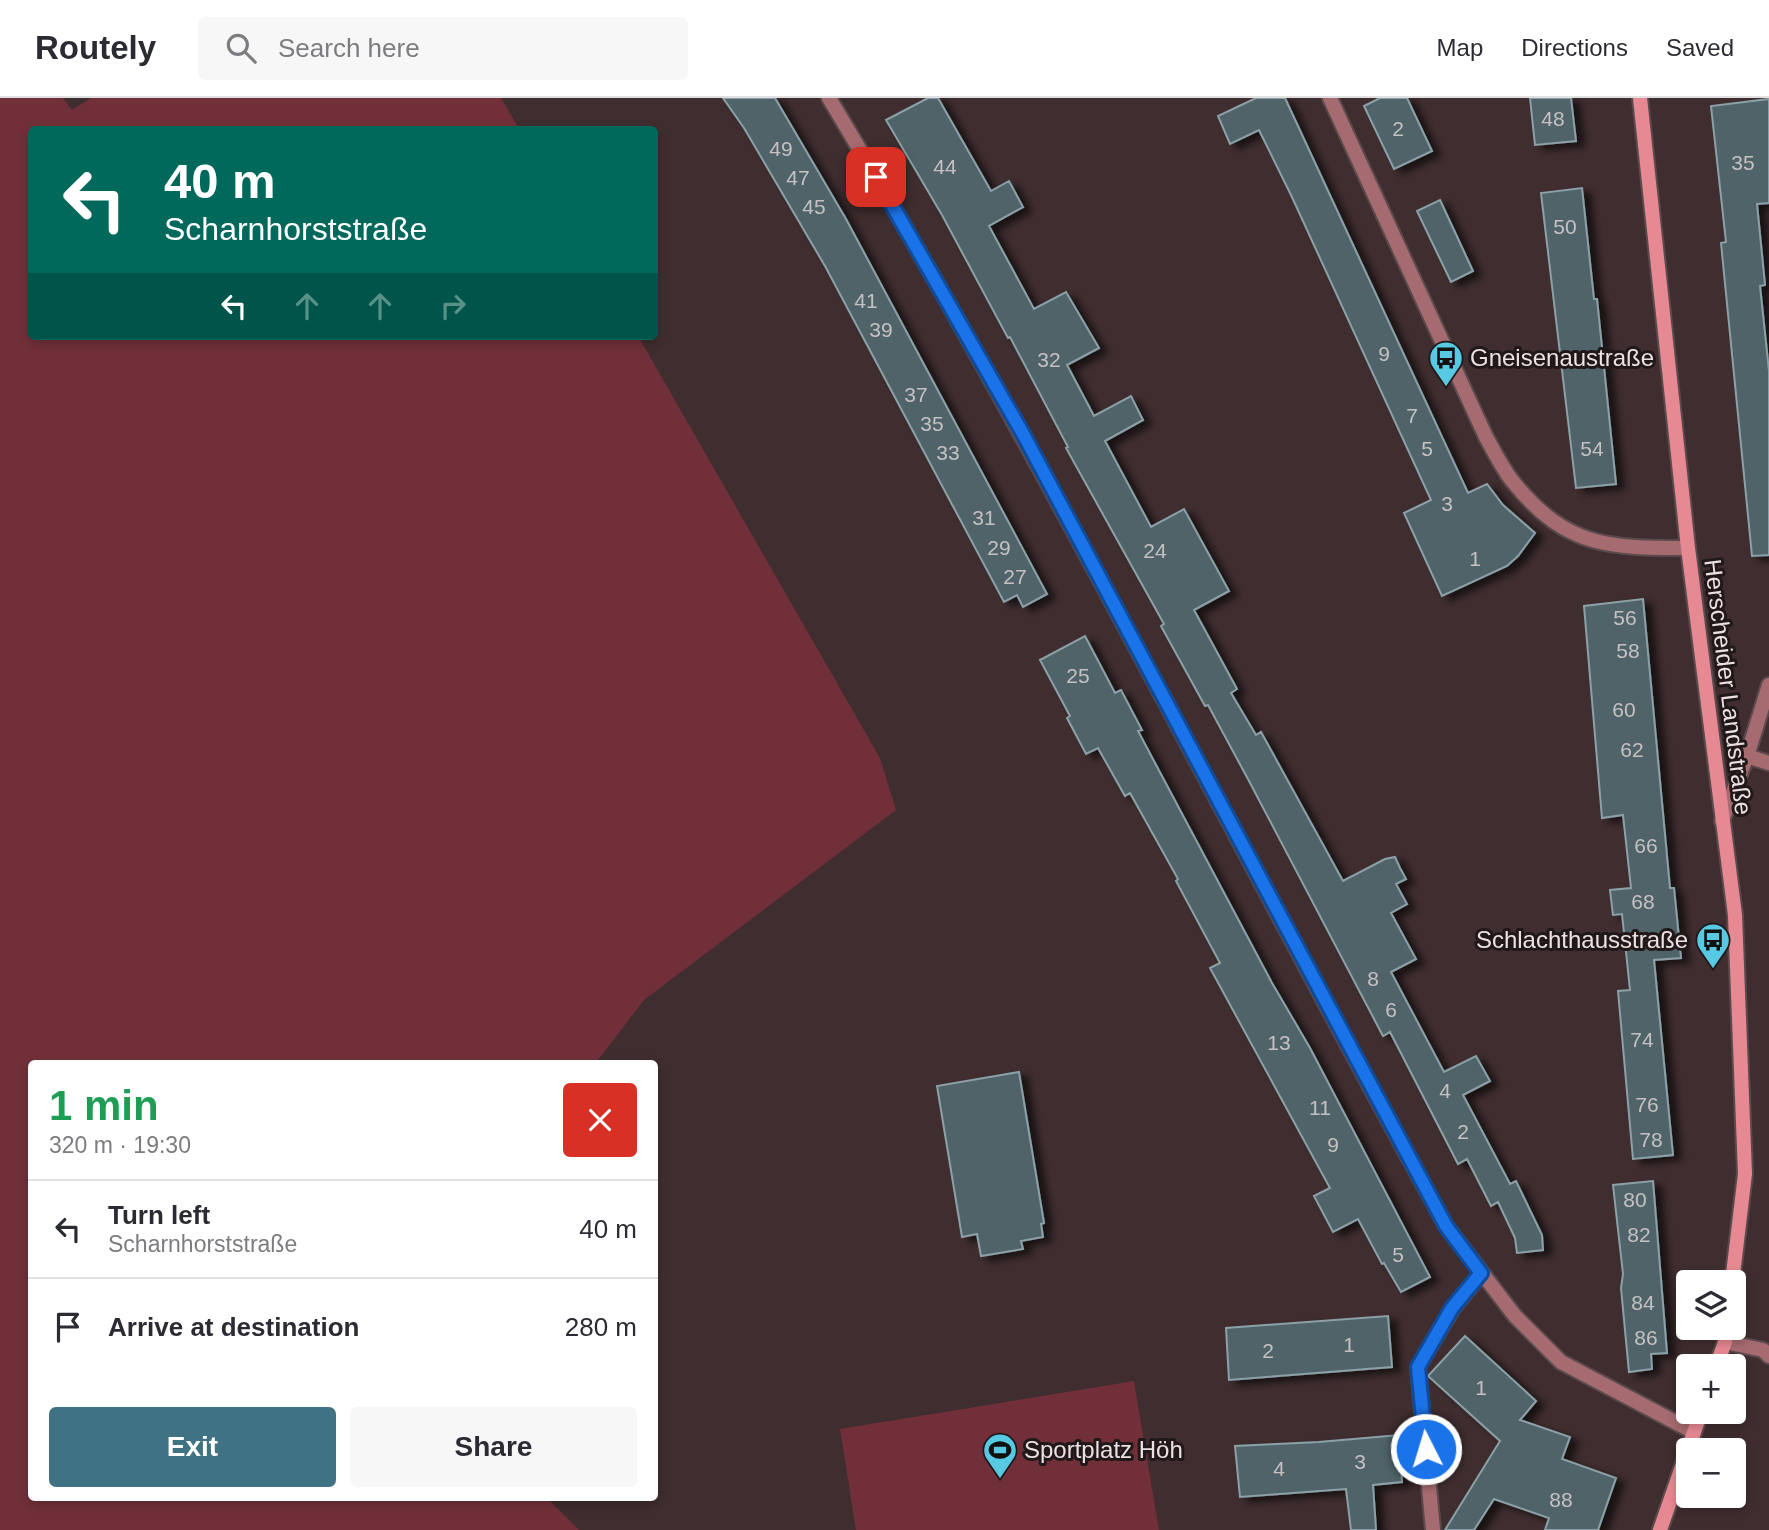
<!DOCTYPE html>
<html lang="en">
<head>
<meta charset="utf-8">
<style>
  body { margin:0; font-family:Helvetica,sans-serif; background:#f7f7f7; color:#2b2b33; height:100vh; display:flex; flex-direction:column; font-size:26px; white-space:nowrap }
  * { box-sizing:border-box; margin:0 }
  p { font-size:23px; color:#7c7c81 }
  .icon { flex:none; width:38px; height:38px; fill:none; stroke:currentColor; stroke-width:2; stroke-linecap:round; stroke-linejoin:round }
  .map { position:relative; flex:1; overflow:hidden }
  .drawer { position:absolute; left:28px; top:962px; width:630px; height:441px; display:flex; flex-direction:column; background:#fff; border-radius:7px; box-shadow:0 4px 10px #0003 }
  .drawer>* { flex:none }
  .guide { position:absolute; left:28px; top:28px; width:630px; height:214px; border-radius:7px; box-shadow:0 4px 10px #0003; background:#00695c; color:#fff; overflow:hidden }
  .tools { position:absolute; left:1676px; top:1172px; display:grid; gap:14px }
  .tools a { display:grid; place-items:center; width:70px; height:70px; border-radius:7px; background:#fff; box-shadow:0 4px 10px #0003; font-size:35px }
  .pin { position:absolute; display:grid; place-items:center; width:60px; height:60px; color:#fff; margin:-30px; border-radius:14px; box-shadow:0 4px 10px #0006 }
  .me { position:absolute; width:77px; margin:-38px; rotate:355deg; stroke-linejoin:round; filter:drop-shadow(0 0 5px #0008) }
  .turn { display:flex; align-items:center; gap:24px; height:147px; padding:0 21px; font-size:32px }
  .turn .icon { width:91px; height:91px; stroke-width:2.5 }
  .turn b { display:block; font-size:49px; line-height:60px }
  .lanes { display:flex; align-items:center; height:66px; padding:0 21px; background:#0003; justify-content:center; gap:35px; direction:ltr }
  .lanes .off { opacity:.35 }
  .round { display:grid; place-items:center; flex:none; width:74px; height:74px; border-radius:7px; background:#f7f7f7 }
  .headline { display:flex; align-items:center; justify-content:space-between; height:119px; padding:0 21px }
  h1 { font-size:42px; font-weight:700; line-height:52px; color:#1e9e55 }
  .action { display:flex; gap:14px; margin-top:auto; padding:14px 21px }
  .action a { flex:1; height:80px; border-radius:7px; background:#3f7282; color:#fff; font-size:28px; font-weight:700; line-height:80px; text-align:center }
  .action a+a { background:#f7f7f7; color:#2b2b33 }
  ul { padding:0; list-style:none }
  li { display:flex; align-items:center; gap:21px; height:98px; padding:0 21px; border-top:2px solid #e1e1e2 }
  li div { flex:1 }
  li b { display:block; font-size:26px }
  li em { font-style:normal }
  header { display:flex; align-items:center; gap:42px; box-sizing:border-box; height:98px; padding:0 35px; background:#fff; border-bottom:2px solid #e1e1e2 }
  header strong { font-size:33px }
  nav { display:flex; gap:38px; margin-inline-start:auto; font-size:24px }
  .search { width:490px; height:63px; background:#f7f7f7; display:flex; align-items:center; gap:18px; box-sizing:border-box; padding:0 24px; border-radius:7px; color:#7c7c81; font-size:26px }
  .map>svg:first-child { display:block }
  .green { fill:#713039 }
  .building { fill:#4f6368; stroke:#8ba1a7; stroke-width:2; filter:url(#shadow) }
  .lines { fill:none; stroke-linecap:round; stroke-linejoin:round }
  .street-casing { stroke:#5b4a4b; stroke-width:18 }
  .secondary-casing { stroke:#5b4a4b; stroke-width:18 }
  .street { stroke:#a66b70; stroke-width:14 }
  .secondary { stroke:#e78993; stroke-width:14 }
  .route-casing { stroke:#114b97; stroke-width:18 }
  .route { stroke:#1a73e8; stroke-width:12 }
  .labels { text-anchor:middle; stroke-width:6; stroke-linejoin:round; paint-order:stroke }
  .number-label { font-size:21px; fill:#c5c1c2 }
  .poi-label { font-size:24px; fill:#ece0e0; stroke:#201819; text-anchor:start }
  .street-label { font-size:24px; fill:#ece0e0; stroke:#201819 }
</style>
</head>
<body>
<header>
<strong>Routely</strong>
<div class="search"><svg class="icon" aria-label="search" viewBox="0 0 24 24"><circle cx="10" cy="10" r="6"/><path d="M15 15l6 6"/></svg>Search here</div>
<nav><a>Map</a><a>Directions</a><a>Saved</a></nav>
</header>
<div class="map">
<svg width="1769" height="1432" viewBox="0 0 1769 1432">
  <defs>
    <filter id="shadow"><feDropShadow dx="8" dy="4.5" stdDeviation="3.5" flood-color="#0009"/></filter>
  </defs>
  <rect width="100%" height="100%" fill="#3f2d2f"/>
  <!-- green -->
  <path class="green" d="M0 0H63L72 12 91 0H501L519 31 32 32V238H638L880 660 896 712 644 902 595 966H32V1400H547L579 1432H0Z
    M1134 1283 1159 1432H856L840 1331Z"/>
  <!-- building -->
  <path class="building" d="M723 0H775L846 121 1047 496 1023 509 1017 497 1004 504 825 168 744 30Z
    M928 0H938L991 93 1009 83 1023 109 989 128 1034 211 1066 194 1099 250 1067 267 1094 318 1131 298 1143 322 1105 343 1151 429 1184 411 1229 493 1194 512 1237 591 1231 595 1256 637 1261 634 1343 783 1385 761 1395 759 1400 770 1406 781 1396 786 1407 806 1391 815 1416 861 1391 874 1444 974 1476 958 1490 983 1463 997 1510 1086 1516 1083 1542 1137 1543 1152 1517 1155 1515 1140 1498 1104 1491 1108 1467 1061 1458 1066 1390 934 1383 938 1249 683 1208 607 1205 608 1161 528 1164 526 1066 350 1068 349 1010 239 1008 240 942 117 886 22Z
    M1256 0H1285L1468 395 1487 386 1503 407 1535 435 1518 458 1507 468 1442 498 1404 415 1431 402 1291 97 1259 32 1230 46 1218 18Z
    M1380 0H1407L1432 53 1394 71 1364 8Z
    M1530 0H1571L1576 43 1535 47Z
    M1769 1V105L1757 106 1765 187 1760 188 1769 273V457L1752 458 1721 145 1726 144 1711 8Z
    M1582 90 1594 201H1597L1616 386 1576 390 1541 95Z
    M1440 102 1473 173 1451 184 1417 113Z
    M1643 501 1670 790H1674L1681 860 1654 862 1673 1057 1633 1061 1618 893 1630 892 1622 816 1613 817 1610 792 1631 790 1623 717 1602 720 1584 508Z
    M1085 538 1115 595 1121 592 1142 632 1138 633 1272 885 1310 950 1430 1179 1401 1194 1384 1165 1382 1166 1358 1121 1333 1134 1314 1098 1330 1090 1210 870 1220 865 1176 783 1178 781 1130 695 1125 698 1098 650 1086 656 1067 620 1070 618 1040 562Z
    M1019 974 1044 1125 1041 1126 1043 1139 1021 1143 1023 1151 981 1158 977 1136 962 1139 937 988Z
    M1653 1083 1667 1255 1651 1256 1652 1271 1629 1274 1621 1190 1623 1176 1613 1087Z
    M1388 1218 1392 1269 1229 1282 1226 1230Z
    M1465 1238 1536 1303 1520 1322 1570 1339 1562 1361 1616 1380 1598 1432H1545L1549 1420 1494 1401 1474 1432H1445L1500 1343 1428 1278Z
    M1399 1337 1402 1384 1373 1387 1376 1432H1351L1346 1391 1240 1399 1235 1348 1319 1344Z"/>
  <g class="lines">
    <!-- street casing -->
    <g class="street-casing">
      <path id="street" d="M829 0C1049 368 1239 752 1446 1128L1515 1218 1561 1264 1694 1334
        M1330 0 1486 339C1495 355 1503 372 1514 385 1567 450 1610 450 1688 450
        M1747 658 1769 665
        M1722 723 1747 658 1769 587
        M1725 1244 1763 1252 1769 1258
        M1433 1432 1418 1269 1453 1210 1481 1176"/>
    </g>
    <!-- secondary casing -->
    <g class="secondary-casing">
      <path id="secondary" d="M1640 0 1688 450 1735 817 1745 1076 1732 1185
        M1716 1269 1725 1244 1726 1230
        M1660 1432 1701 1314"/>
    </g>
    <!-- street -->
    <use href="#street" class="street"/>
    <!-- secondary -->
    <use href="#secondary" class="secondary"/>
  </g>
  <g class="lines">
    <!-- route casing -->
    <g class="route-casing">
      <path id="route" d="M876 79 1022 334 1446 1128 1481 1175 1452 1210 1418 1269 1426 1351"/>
    </g>
    <!-- route -->
    <use href="#route" class="route"/>
  </g>
  <!-- icons -->
  <defs>
    <g id="bus-pin" transform="scale(1.75)"><path d="M0 17L-7.5 6A9.5 9.5 0 1 1 7.5 6Z" fill="#57c9e2" stroke="#201819"/><path d="M-5-6H5V4H4V6H2V4H-2V6H-4V4H-5ZM-3.5-4V0h7V-4ZM-3.5 1.2v1.5H-2V1.2ZM2 1.2v1.5H3.5V1.2Z" fill="#111"/></g>
    <g id="stadium-pin" transform="scale(1.75)"><path d="M0 17L-7.5 6A9.5 9.5 0 1 1 7.5 6Z" fill="#57c9e2" stroke="#201819"/><path d="M0-5a6.5 5 0 1 0 0 10a6.5 5 0 1 0 0-10ZM-3.5-1.8h7v3.6h-7Z" fill="#111"/></g>
  </defs>
  <g fill-rule="evenodd">
    <use href="#bus-pin" x="1446" y="260"/>
    <use href="#bus-pin" x="1713" y="842"/>
    <use href="#stadium-pin" x="1000" y="1352"/>
  </g>
  <g class="labels">
    <!-- number labels -->
    <g class="number-label">
      <text x="1553" y="28">48</text>
      <text x="1398" y="38">2</text>
      <text x="781" y="58">49</text>
      <text x="1743" y="72">35</text>
      <text x="945" y="76">44</text>
      <text x="798" y="87">47</text>
      <text x="814" y="116">45</text>
      <text x="1565" y="136">50</text>
      <text x="866" y="210">41</text>
      <text x="881" y="239">39</text>
      <text x="1384" y="263">9</text>
      <text x="1049" y="269">32</text>
      <text x="916" y="304">37</text>
      <text x="1412" y="325">7</text>
      <text x="932" y="333">35</text>
      <text x="1427" y="358">5</text>
      <text x="1592" y="358">54</text>
      <text x="948" y="362">33</text>
      <text x="1447" y="413">3</text>
      <text x="984" y="427">31</text>
      <text x="999" y="457">29</text>
      <text x="1155" y="460">24</text>
      <text x="1475" y="468">1</text>
      <text x="1015" y="486">27</text>
      <text x="1625" y="527">56</text>
      <text x="1628" y="560">58</text>
      <text x="1078" y="585">25</text>
      <text x="1624" y="619">60</text>
      <text x="1632" y="659">62</text>
      <text x="1646" y="755">66</text>
      <text x="1643" y="811">68</text>
      <text x="1373" y="888">8</text>
      <text x="1391" y="919">6</text>
      <text x="1642" y="949">74</text>
      <text x="1279" y="952">13</text>
      <text x="1445" y="1000">4</text>
      <text x="1647" y="1014">76</text>
      <text x="1320" y="1017">11</text>
      <text x="1463" y="1041">2</text>
      <text x="1651" y="1049">78</text>
      <text x="1333" y="1054">9</text>
      <text x="1635" y="1109">80</text>
      <text x="1639" y="1144">82</text>
      <text x="1398" y="1164">5</text>
      <text x="1643" y="1212">84</text>
      <text x="1646" y="1247">86</text>
      <text x="1349" y="1254">1</text>
      <text x="1268" y="1260">2</text>
      <text x="1481" y="1297">1</text>
      <text x="1360" y="1371">3</text>
      <text x="1279" y="1378">4</text>
      <text x="1561" y="1409">88</text>
    </g>
    <!-- poi labels -->
    <g class="poi-label">
      <text x="1470" y="268">Gneisenaustraße</text>
      <text x="1688" y="850" text-anchor="end">Schlachthausstraße</text>
      <text x="1024" y="1360">Sportplatz Höh</text>
    </g>
    <!-- street labels -->
    <g class="street-label">
      <text transform="translate(1728 589) rotate(83)" y="8">Herscheider Landstraße</text>
    </g>
  </g>
</svg>
<div class="tools">
<a><svg class="icon" aria-label="layers" viewBox="0 0 24 24"><path d="M12 4l9 5-9 5-9-5zM3 14l9 5 9-5"/></svg></a>
<a>+</a>
<a>−</a>
</div>
<div class="pin" style="left:876px;top:79px;background:#d93025"><svg class="icon" aria-label="arrive" viewBox="0 0 24 24"><path d="M6 21V4h12l-3 4 3 4H6"/></svg></div>
<svg class="me" style="left:1426px;top:1351px" viewBox="-20 -20 40 40"><circle r="17" fill="#1a73e8" stroke="#fff" stroke-width="3"/><path d="M0-11L8 9 0 5-8 9z" fill="#fff"/></svg>
<div class="guide">
<div class="turn"><svg class="icon" aria-label="left" viewBox="0 0 24 24"><path d="M17 20v-9H6M10 6l-5 5 5 5"/></svg><div><b>40 m</b>Scharnhorststraße</div></div>
<div class="lanes"><svg class="icon" aria-label="left" viewBox="0 0 24 24"><path d="M17 20v-9H6M10 6l-5 5 5 5"/></svg><svg class="icon off" aria-label="ahead" viewBox="0 0 24 24"><path d="M12 20V5M6 11l6-6 6 6"/></svg><svg class="icon off" aria-label="ahead" viewBox="0 0 24 24"><path d="M12 20V5M6 11l6-6 6 6"/></svg><svg class="icon off" aria-label="right" viewBox="0 0 24 24"><path d="M7 20v-9h11M14 6l5 5-5 5"/></svg></div>
</div>
<section class="drawer">
<div class="headline"><div><h1>1 min</h1><p>320 m · 19:30</p></div><a class="round" style="background:#d93025;color:#fff"><svg class="icon" aria-label="close" viewBox="0 0 24 24"><path d="M6 6l12 12M18 6L6 18"/></svg></a></div>
<ul>
<li><svg class="icon" aria-label="left" viewBox="0 0 24 24"><path d="M17 20v-9H6M10 6l-5 5 5 5"/></svg><div><b>Turn left</b><p>Scharnhorststraße</p></div><em>40 m</em></li>
<li><svg class="icon" aria-label="arrive" viewBox="0 0 24 24"><path d="M6 21V4h12l-3 4 3 4H6"/></svg><div><b>Arrive at destination</b></div><em>280 m</em></li>
</ul>
<div class="action"><a>Exit</a><a>Share</a></div>
</section>
</div>
</body>
</html>
